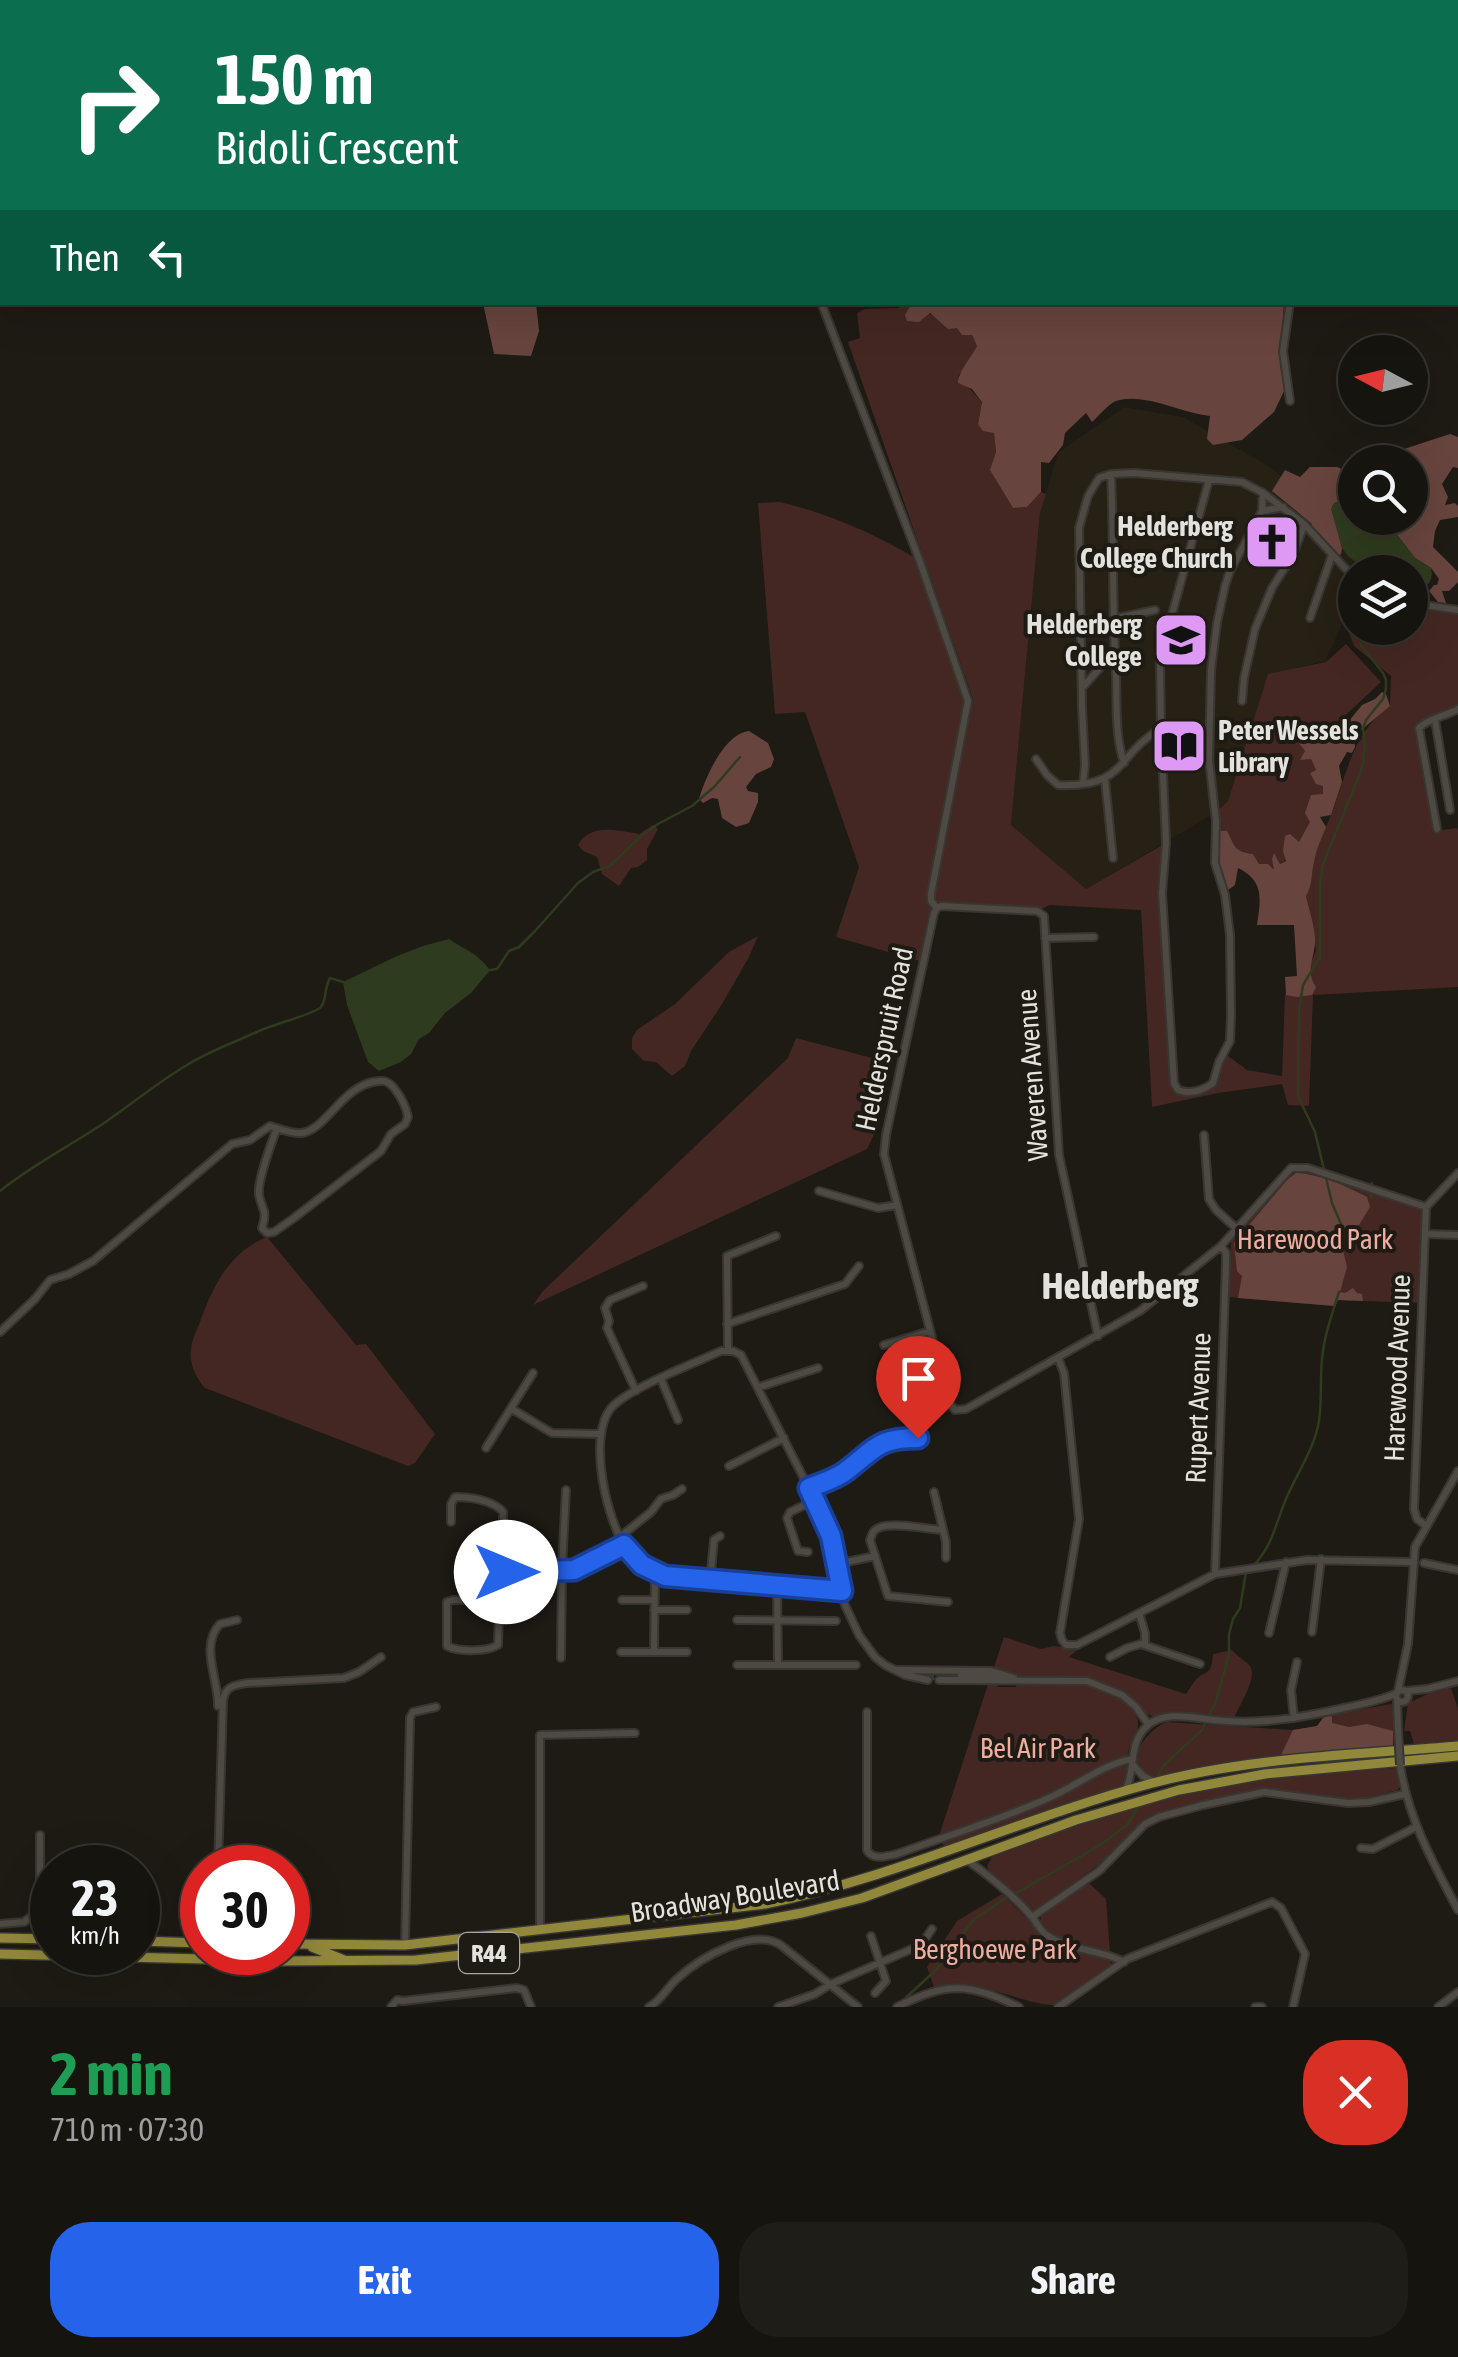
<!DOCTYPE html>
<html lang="en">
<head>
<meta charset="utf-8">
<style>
  body { margin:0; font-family:"Asap Condensed",sans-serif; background:#1f1d18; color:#f1f3f6; height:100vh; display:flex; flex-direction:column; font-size:38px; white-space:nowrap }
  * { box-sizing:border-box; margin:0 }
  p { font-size:32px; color:#9e9e9e }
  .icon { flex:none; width:55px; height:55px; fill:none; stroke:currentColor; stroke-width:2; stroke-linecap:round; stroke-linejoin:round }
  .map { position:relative; height:2007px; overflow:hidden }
  .panel { display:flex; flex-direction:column; background:#16140f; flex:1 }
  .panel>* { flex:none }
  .hud { position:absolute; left:0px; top:0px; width:1460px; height:305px; box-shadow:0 10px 40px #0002,0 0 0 2px #35332f; background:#0b6e4f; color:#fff; overflow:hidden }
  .needle { width:65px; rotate:277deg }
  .tools { position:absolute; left:1338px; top:335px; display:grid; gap:20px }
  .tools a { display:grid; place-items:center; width:90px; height:90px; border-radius:50%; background:#16140f; box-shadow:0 10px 40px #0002,0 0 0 2px #35332f; font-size:50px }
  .speed { position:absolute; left:30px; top:1845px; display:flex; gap:20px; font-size:50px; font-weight:700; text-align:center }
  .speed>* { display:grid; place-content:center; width:130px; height:130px; border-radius:50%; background:#16140f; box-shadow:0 10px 40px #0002,0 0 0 2px #35332f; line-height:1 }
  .speed small { font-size:25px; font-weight:400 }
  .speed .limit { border:15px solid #d22; background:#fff; color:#111 }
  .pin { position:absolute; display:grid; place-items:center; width:85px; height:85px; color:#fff; margin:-102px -42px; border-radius:50% 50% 50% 0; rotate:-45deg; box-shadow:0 0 10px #0007 }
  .pin .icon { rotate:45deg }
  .me { position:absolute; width:110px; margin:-55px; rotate:90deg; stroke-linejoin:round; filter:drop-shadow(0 0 8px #0008) }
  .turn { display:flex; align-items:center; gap:35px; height:210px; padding:0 50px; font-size:45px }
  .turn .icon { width:130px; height:130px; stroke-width:2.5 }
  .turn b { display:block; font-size:70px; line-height:85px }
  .then { display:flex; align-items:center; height:95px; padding:0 50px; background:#0003; gap:20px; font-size:38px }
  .round { display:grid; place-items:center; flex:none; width:105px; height:105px; border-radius:40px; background:#1f1d18 }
  .overview { display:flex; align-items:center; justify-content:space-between; height:170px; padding:0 50px }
  h1 { font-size:60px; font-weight:700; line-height:75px; color:#1e9e55 }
  .primary-button { display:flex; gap:20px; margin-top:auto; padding:20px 50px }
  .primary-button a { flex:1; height:115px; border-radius:40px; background:#2563eb; color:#fff; font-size:40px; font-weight:700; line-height:115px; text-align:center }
  .primary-button a+a { background:#1f1d18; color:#f1f3f6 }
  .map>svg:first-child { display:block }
  .built { fill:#272014 }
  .green { fill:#442722 }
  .forest { fill:#68443e }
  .water { fill:#2f3b1e }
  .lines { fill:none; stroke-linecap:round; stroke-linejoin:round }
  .stream { stroke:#2f3b1e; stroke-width:2.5 }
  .minor-tunnel { stroke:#3c3832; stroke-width:6; stroke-dasharray:6 3; stroke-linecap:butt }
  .minor-casing { stroke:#383632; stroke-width:10 }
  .major-casing { stroke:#383632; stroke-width:12 }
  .minor { stroke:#4e4a43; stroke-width:6 }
  .major { stroke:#92883c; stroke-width:9 }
  .minor-bridge-casing { stroke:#383632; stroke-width:10; stroke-linecap:butt }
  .minor-bridge { stroke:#4e4a43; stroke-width:6 }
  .route-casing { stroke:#184099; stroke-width:25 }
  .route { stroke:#2563eb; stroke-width:18 }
  .labels { text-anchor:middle; stroke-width:8; stroke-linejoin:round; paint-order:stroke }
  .shield { fill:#1e1a14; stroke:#a9a6a1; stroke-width:2.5 }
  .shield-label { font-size:25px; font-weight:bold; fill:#e4e2dd }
  .poi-label { font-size:28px; font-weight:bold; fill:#e4e2dd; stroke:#1e1a14; text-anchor:end }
  .street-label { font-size:28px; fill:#e4e2dd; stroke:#1e1a14 }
  .park-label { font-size:28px; fill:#efaca0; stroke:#1e1a14 }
  .district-label { font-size:38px; font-weight:bold; fill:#e4e2dd; stroke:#1e1a14 }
</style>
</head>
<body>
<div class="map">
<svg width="1458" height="2007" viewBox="0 0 1458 2007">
  <rect width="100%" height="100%" fill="#1e1a14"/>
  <!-- built -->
  <path class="built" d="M1124 407 1183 417 1270 467 1375 554 1355 572V597L1325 661 1268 675 1228 801 1215 813 1086 889 1011 825 1040 513 1058 453Z"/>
  <!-- green -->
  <path class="green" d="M902 303H908L972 335 977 346 970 361 958 376 982 402 978 424 994 432 996 452 991 470 1013 508 1027 507 1041 492 1046 494 1040 513 1011 825 1086 889 1166 843 1162 893 1174 1083 1185 1093 1213 1083 1224 1053 1247 1070 1282 1076 1285 994 1311 980 1310 965 1316 950 1306 896C1314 882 1311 867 1316 851 1321 836 1329 822 1334 807 1347 770 1356 729 1390 706L1391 676 1354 646 1344 620 1355 597V628H1410V605L1458 612V708L1420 723 1418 737 1434 831 1457 828 1458 831V987L1313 995 1309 1106 1288 1105 1282 1084 1218 1093 1152 1107 1141 910 1050 905 1041 909 936 904 933 900 973 699 848 342 860 338 857 313 865 309 899 308Z
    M780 502C828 513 877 535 919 560L968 705 931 894 936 908 923 962 836 937 859 867 805 712 775 714 758 503Z
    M1346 644 1381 682 1319 740 1299 719 1288 730 1305 751V760L1311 758 1316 770 1310 773 1323 786V795C1313 815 1300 852 1280 864L1275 855V872L1259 864 1253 854C1233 851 1236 847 1227 831H1216L1215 813 1228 801 1268 674 1326 662Z
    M653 825 658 829 647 849V860L638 867 631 868 619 886 602 874 597 857 583 851 578 845C589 823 618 830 639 834Z
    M758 936 749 957 722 1004 691 1051 685 1066 672 1076 656 1062 644 1061 632 1049V1038L637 1030 675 1004 729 952Z
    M796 1038 891 1063 876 1130 867 1149 533 1305 543 1291 788 1058Z
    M1304 1170 1423 1210 1420 1303 1338 1300 1335 1306 1228 1297 1231 1241 1288 1175Z
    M267 1237 356 1345 366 1344 435 1434 415 1463 408 1466 205 1388C198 1380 193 1371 191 1360 189 1346 195 1334 200 1322 213 1286 229 1252 267 1237Z
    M1004 1637 1041 1649 1054 1646 1078 1649 1069 1657 1186 1694C1189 1690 1191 1685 1195 1681 1206 1668 1211 1679 1213 1654L1232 1650C1236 1656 1249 1662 1251 1668 1256 1680 1239 1706 1234 1718L1177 1712 1152 1716 1143 1712 1128 1694 1100 1681 1086 1677H1018L993 1670Z
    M1017 1682C1055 1683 1100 1676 1129 1706 1134 1712 1139 1718 1138 1727 1137 1734 1131 1741 1129 1748 1125 1762 1133 1774 1124 1785L944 1848 940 1833 988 1684H997L998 1687H1016Z
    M1451 1688 1458 1709V1740L1414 1744 1410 1731H1404L1408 1703 1430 1693Z
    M1391 1704 1395 1706 1393 1746 1242 1761 1155 1777C1118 1769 1144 1731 1167 1722L1293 1730 1317 1726 1323 1718 1329 1715Z
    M1396 1768 1400 1786 1398 1790 1361 1799H1347L1279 1790H1252L1152 1816 1134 1830 1105 1860 1036 1910H1029L989 1871 987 1866 992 1857C1059 1832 1126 1806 1197 1791 1262 1777 1329 1773 1396 1768Z
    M1089 1883 1106 1899 1110 1953C1087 1948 1055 1943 1040 1923L1041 1916Z
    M1002 1894 1050 1941 1106 1958 1112 1964 1110 1969C1093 1980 1075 1996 1057 2005 1029 2007 978 1977 934 1987L927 1967 957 1921Z"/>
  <!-- forest -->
  <path class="forest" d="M766 0H1306L1307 2H762Z
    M908 302 1284 303 1280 366 1286 387 1274 412 1242 440 1213 445 1207 439 1210 416C1181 413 1144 392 1116 401 1108 404 1099 416 1092 422L1086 413 1065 433 1063 445 1049 463 1041 462V492L1027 507 1013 508 990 470 996 452 994 433 983 431 978 424 982 402 972 389 958 383C958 372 971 358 977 346L972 335H962L957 328 948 329 930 313 919 322 907 321 905 315 911 305Z
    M483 303H536L539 331 531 356 494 354Z
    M1450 434 1458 437V468L1453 467 1442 484 1448 497 1445 505 1455 503 1458 506V517L1440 520 1435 531 1433 547 1458 572V582L1449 591H1442L1446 603 1438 602 1429 591 1434 585H1437L1439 579 1431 568 1415 558 1384 518H1410V462H1407L1404 449Z
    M1310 467H1337L1355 475V497L1352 495 1332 506 1342 548 1341 554 1338 556 1319 539 1311 523 1272 491 1285 470 1300 477Z
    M1382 692 1386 694 1390 706 1354 736 1355 747 1352 753 1347 752 1339 766 1342 782 1331 815 1320 817 1326 827C1322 838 1316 849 1314 862 1311 875 1313 884 1306 896 1309 910 1314 924 1315 938 1316 956 1304 971 1316 987L1312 995 1297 997 1286 995 1285 977 1297 976 1294 925H1257C1261 898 1264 881 1238 868L1235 885 1228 890 1219 861 1220 831H1227C1236 847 1233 851 1253 854L1259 864H1268L1274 870 1272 859 1274 853 1280 864 1286 861 1283 851 1285 836 1290 834 1299 842 1310 822 1305 813 1311 795 1323 794V786L1316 784 1310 773 1316 770 1311 759 1300 760 1305 751 1287 729 1296 721 1304 724 1308 736 1319 740 1336 733 1337 723 1349 721 1362 705 1375 699Z
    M749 731 768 743 774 759 771 767 756 774 746 787 748 791 758 793V802L749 823 736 827 722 818 718 799 712 798 703 803 699 799C705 778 724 734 749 731Z
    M1296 1173C1321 1174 1345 1186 1367 1197L1370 1207 1359 1225 1344 1231 1341 1242 1347 1267 1340 1292 1345 1293 1353 1288 1357 1293 1362 1294 1363 1301 1338 1300 1335 1306 1238 1298 1242 1276 1237 1271 1234 1243 1287 1180Z
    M1329 1715 1332 1717V1723L1349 1727 1367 1724 1393 1731V1746L1280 1757 1293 1730 1317 1726 1323 1718Z"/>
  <!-- water -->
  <path class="water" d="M1352 495 1355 497V518H1384L1415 558 1431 568C1435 583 1424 590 1410 591V572H1368L1348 556 1342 548 1331 509 1334 503Z
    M449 939C468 952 475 951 490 970L471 993 445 1013 429 1033 419 1039 411 1054 401 1062 379 1071 368 1062 347 1005 343 982 397 956 423 946Z"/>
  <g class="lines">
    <!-- stream -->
    <path class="stream" d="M490 970 497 969 509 951 519 947 535 931 578 883 593 872 610 866 641 836 658 824 692 806 714 787 740 757
      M0 1191C32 1165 70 1146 104 1123 132 1104 158 1082 187 1065 209 1051 233 1043 257 1032 270 1025 315 1014 321 1007 327 999 324 988 330 978L343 982
      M1371 1198 1372 1183
      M1344 1231 1332 1203 1315 1132 1298 1096 1299 1010 1303 985 1320 957V883L1323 864 1357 781 1363 764 1365 743 1363 729 1366 720 1383 699 1386 689V680L1383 673 1360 644 1369 628
      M1252 1567C1273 1546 1275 1525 1286 1499 1297 1473 1314 1450 1319 1421 1322 1401 1320 1379 1322 1359 1324 1336 1332 1314 1339 1292
      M1208 1717 1215 1704 1229 1655V1634L1233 1619 1240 1608 1246 1572
      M1157 1777 1164 1765 1202 1730 1205 1723
      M1013 1895 1102 1844 1127 1825 1141 1803
      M901 2002 937 1969 973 1920 1006 1898"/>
    <!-- minor-tunnel -->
    <path class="minor-tunnel" d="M928 1677H939"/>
    <!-- minor casing -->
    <g class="minor-casing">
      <path id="minor" d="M706 0 707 2
        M1379 0 1381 2
        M1258 2V0
        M1458 90V91
        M821 302 919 559 968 701 931 894V901L937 908
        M1290 401 1283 351 1290 302
        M1111 474C1114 542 1112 609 1116 677 1117 706 1115 736 1124 763
        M1262 511 1283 507
        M1410 603 1458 610
        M1310 618 1332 555
        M1113 619 1155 610
        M1083 687 1113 653
        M1242 701 1244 678 1255 629 1272 588 1293 555 1304 525
        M1435 720 1450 810
        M1161 728 1166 843 1162 893 1174 1083 1178 1090C1191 1095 1202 1091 1213 1083L1219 1062 1230 1041 1231 1015 1230 935 1225 895 1215 863 1216 821 1209 760 1211 670 1217 623 1225 586 1230 571 1262 511 1263 493
        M1036 759 1047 775 1058 785C1126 788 1115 756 1161 728L1160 658 1209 480
        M1105 780 1113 858
        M1083 784 1085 765 1082 708 1079 528 1088 496 1099 478 1111 474 1134 473 1242 482 1263 493 1304 524 1345 568 1355 576
        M1437 829 1419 728C1427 719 1446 716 1458 709
        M937 908 934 913 886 1135 884 1154 949 1403 955 1410 966 1409 1140 1311 1221 1246 1291 1168H1308L1426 1207
        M937 908 941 906 1037 911 1044 916 1059 1155 1098 1336
        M1045 938 1094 937
        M1204 1135 1209 1199 1216 1210 1237 1229
        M819 1191 878 1208 897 1205
        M1426 1207 1458 1173
        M1425 1234 1458 1235
        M727 1324 845 1284 859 1266
        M0 1332 35 1299 50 1280 69 1274 93 1261 232 1144 250 1140 270 1126C280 1129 292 1134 302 1133 325 1130 342 1088 373 1082 383 1080 387 1080 394 1088 401 1097 406 1106 408 1117L405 1124 391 1134 381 1151 294 1218 274 1232 267 1233 262 1228C268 1208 262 1212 259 1195 257 1180 272 1142 277 1128
        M884 1345 930 1331
        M728 1350 727 1256 776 1236
        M1058 1358 1064 1373 1079 1519 1060 1633 1062 1640 1066 1645H1077L1215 1574 1307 1560 1413 1562
        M661 1379 678 1420
        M759 1387 818 1368
        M636 1391 607 1328 609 1321 605 1308 610 1300 643 1286
        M512 1409 552 1433 600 1434
        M486 1448 533 1373
        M729 1466 784 1438
        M809 1488C821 1483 836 1479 846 1471 875 1449 877 1437 918 1438
        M934 1492 946 1542V1558
        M451 1522V1504L455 1497C470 1497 493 1500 503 1512V1550L505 1556 534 1559 544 1571
        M1425 1525 1417 1519 1414 1509 1426 1207
        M943 1530C928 1529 895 1522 881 1527 872 1530 873 1533 870 1540L888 1596 948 1602
        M621 1536 651 1512 661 1499 673 1495 682 1489
        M808 1552 798 1551 787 1518 790 1512 815 1500
        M1424 1563 1458 1570
        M837 1564 875 1556
        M1215 1574 1226 1263V1253L1221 1246
        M710 1581 714 1540 720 1536
        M777 1586 778 1665
        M842 1591 665 1576C650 1571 636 1562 627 1550 607 1521 587 1438 611 1408 627 1389 695 1363 721 1351H733L741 1355 826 1522 845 1605 859 1635 875 1657 885 1665 905 1675 928 1680
        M499 1600H453L447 1602V1646C459 1652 486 1652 498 1645L500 1582 506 1572 574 1570 587 1566 624 1545
        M622 1600H654
        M654 1610H687
        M1139 1613 1145 1633V1645
        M737 1620 836 1621
        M1312 1632 1321 1559
        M1269 1633 1286 1562
        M654 1651 655 1573
        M621 1652H687
        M1110 1657 1127 1648 1141 1644 1200 1664
        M561 1658 562 1567 566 1490
        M737 1665H856
        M897 1670 991 1671 1014 1678
        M961 1675 999 1677
        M939 1680 1087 1681 1122 1695 1136 1707 1148 1724
        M1396 1696a6 6 0 1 1 12 0a6 6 0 1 1-12 0Z
        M1398 1691 1408 1644 1415 1547 1458 1471
        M1406 1691 1427 1689 1458 1681
        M1397 1701 1398 1730
        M218 1706C219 1680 199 1646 220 1624L237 1620
        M867 1712V1850C873 1861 886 1856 897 1854 949 1835 1003 1819 1053 1796 1079 1784 1104 1764 1132 1759
        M1294 1718 1291 1690 1297 1662
        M1133 1765 1143 1776 1154 1782
        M1400 1765C1408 1818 1433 1863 1458 1910
        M1125 1791C1137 1769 1127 1744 1147 1726 1164 1710 1193 1718 1214 1720 1259 1725 1300 1718 1344 1708 1362 1704 1380 1701 1397 1693
        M1361 1848 1373 1849 1416 1827
        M967 1860C988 1875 1016 1898 1033 1918 1038 1925 1041 1932 1048 1936 1070 1951 1101 1949 1124 1962
        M218 1868 223 1701C225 1686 234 1685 248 1683L344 1678 359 1672 381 1657
        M1032 1917 1099 1871 1145 1824 1159 1817 1203 1805 1264 1792 1348 1803 1369 1802 1405 1794
        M0 1924 24 1922 36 1913 40 1902V1835
        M540 1929V1735L635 1733
        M871 1936 886 1981 875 1993
        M405 1945 410 1718 413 1712 436 1707
        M391 2007 397 2000 403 2001 517 1988 524 1990 531 2007
        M649 2007C662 2000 667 1987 678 1978 700 1958 754 1926 782 1946L858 2007
        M778 2007 815 1994 831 1984 914 1948 923 1942 932 1929
        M897 2007C948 1981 968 1983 1019 2007
        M1058 2007 1127 1959 1272 1902 1281 1908 1305 1954 1293 2007
        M1255 2007H1262
        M1438 2007 1458 1992"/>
    </g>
    <!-- major casing -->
    <g class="major-casing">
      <path id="major" d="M0 1938 52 1939
        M138 1941 202 1943
        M288 1944 405 1945 765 1904C898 1877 1019 1819 1149 1784 1249 1757 1356 1755 1458 1746
        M312 1947 344 1960
        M0 1954 284 1961 416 1960 736 1925 802 1913 862 1898 1076 1820 1179 1790 1265 1774 1458 1756"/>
    </g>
    <!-- minor -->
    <use href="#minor" class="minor"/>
    <!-- major -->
    <use href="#major" class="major"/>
    <!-- minor-bridge casing -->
    <g class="minor-bridge-casing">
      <path id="minor-bridge" d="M1398 1730 1400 1765"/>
    </g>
    <!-- minor-bridge -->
    <use href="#minor-bridge" class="minor-bridge"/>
  </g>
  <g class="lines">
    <!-- route casing -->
    <g class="route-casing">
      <path id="route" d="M506 1572 574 1570 624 1545 642 1565 665 1576 842 1591 831 1536 809 1488C821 1483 836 1479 846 1471 875 1449 877 1438 918 1438"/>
    </g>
    <!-- route -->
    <use href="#route" class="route"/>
  </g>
  <!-- icons -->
  <defs>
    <g id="church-square" transform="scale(2.875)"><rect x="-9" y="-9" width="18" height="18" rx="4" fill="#dd99f3" stroke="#1e1a14"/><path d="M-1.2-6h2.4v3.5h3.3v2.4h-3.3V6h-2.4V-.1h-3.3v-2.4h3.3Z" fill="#111"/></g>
    <g id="university-square" transform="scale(2.875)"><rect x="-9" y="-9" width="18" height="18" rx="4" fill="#dd99f3" stroke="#1e1a14"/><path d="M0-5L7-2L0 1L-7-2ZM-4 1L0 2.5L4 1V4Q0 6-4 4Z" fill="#111"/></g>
    <g id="library-square" transform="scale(2.875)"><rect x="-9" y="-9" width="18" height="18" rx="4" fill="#dd99f3" stroke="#1e1a14"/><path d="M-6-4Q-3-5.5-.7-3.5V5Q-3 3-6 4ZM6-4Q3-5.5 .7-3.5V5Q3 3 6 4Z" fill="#111"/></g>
  </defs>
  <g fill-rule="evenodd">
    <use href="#church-square" x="1272" y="542"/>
    <use href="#university-square" x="1181" y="640"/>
    <use href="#library-square" x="1179" y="746"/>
  </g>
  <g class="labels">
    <!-- shield labels -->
    <rect class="shield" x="459" y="1933" width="60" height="40" rx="8"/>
    <g class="shield-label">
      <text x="489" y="1962">R44</text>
    </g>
    <!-- poi labels -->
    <g class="poi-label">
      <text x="1233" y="536">Helderberg<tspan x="1233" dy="32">College Church</tspan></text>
      <text x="1142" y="634">Helderberg<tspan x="1142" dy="32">College</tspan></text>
      <text x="1218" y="740" text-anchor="start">Peter Wessels<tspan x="1218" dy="32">Library</tspan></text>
    </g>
    <!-- street labels -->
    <g class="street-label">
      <text transform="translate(884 1039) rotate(-78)" y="10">Helderspruit Road</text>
      <text transform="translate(1032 1075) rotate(-94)" y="10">Waveren Avenue</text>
      <text transform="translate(1397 1368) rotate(-88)" y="10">Harewood Avenue</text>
      <text transform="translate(1198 1408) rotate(-88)" y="10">Rupert Avenue</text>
      <text transform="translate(735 1896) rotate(-9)" y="10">Broadway Boulevard</text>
    </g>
    <!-- park labels -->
    <g class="park-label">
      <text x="1315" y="1249">Harewood Park</text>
      <text x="1038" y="1758">Bel Air Park</text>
      <text x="995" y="1959">Berghoewe Park</text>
    </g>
    <!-- district labels -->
    <g class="district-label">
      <text x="1120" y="1299">Helderberg</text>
    </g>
  </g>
</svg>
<div class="tools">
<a><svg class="needle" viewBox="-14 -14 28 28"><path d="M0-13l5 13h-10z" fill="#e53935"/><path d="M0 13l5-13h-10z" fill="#9e9e9e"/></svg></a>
<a><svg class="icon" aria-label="search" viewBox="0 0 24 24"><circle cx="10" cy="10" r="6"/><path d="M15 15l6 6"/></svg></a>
<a><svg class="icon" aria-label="layers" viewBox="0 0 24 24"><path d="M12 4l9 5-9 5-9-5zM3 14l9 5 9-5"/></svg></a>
</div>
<div class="speed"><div>23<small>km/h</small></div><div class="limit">30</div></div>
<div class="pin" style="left:918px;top:1438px;background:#d93025"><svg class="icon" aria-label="arrive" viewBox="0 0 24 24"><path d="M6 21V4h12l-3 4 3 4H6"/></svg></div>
<svg class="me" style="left:506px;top:1572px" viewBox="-20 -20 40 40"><circle r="19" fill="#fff"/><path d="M0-13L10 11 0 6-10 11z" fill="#2563eb"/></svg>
<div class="hud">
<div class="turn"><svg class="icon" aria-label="right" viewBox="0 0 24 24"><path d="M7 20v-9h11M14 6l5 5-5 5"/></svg><div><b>150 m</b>Bidoli Crescent</div></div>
<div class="then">Then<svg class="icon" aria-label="left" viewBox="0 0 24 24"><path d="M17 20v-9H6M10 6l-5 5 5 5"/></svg></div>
</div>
</div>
<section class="panel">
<div class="overview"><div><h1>2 min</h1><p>710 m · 07:30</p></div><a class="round" style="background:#d93025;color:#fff"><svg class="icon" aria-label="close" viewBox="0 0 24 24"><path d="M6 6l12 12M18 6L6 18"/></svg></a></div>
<div class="primary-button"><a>Exit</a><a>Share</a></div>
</section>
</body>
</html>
